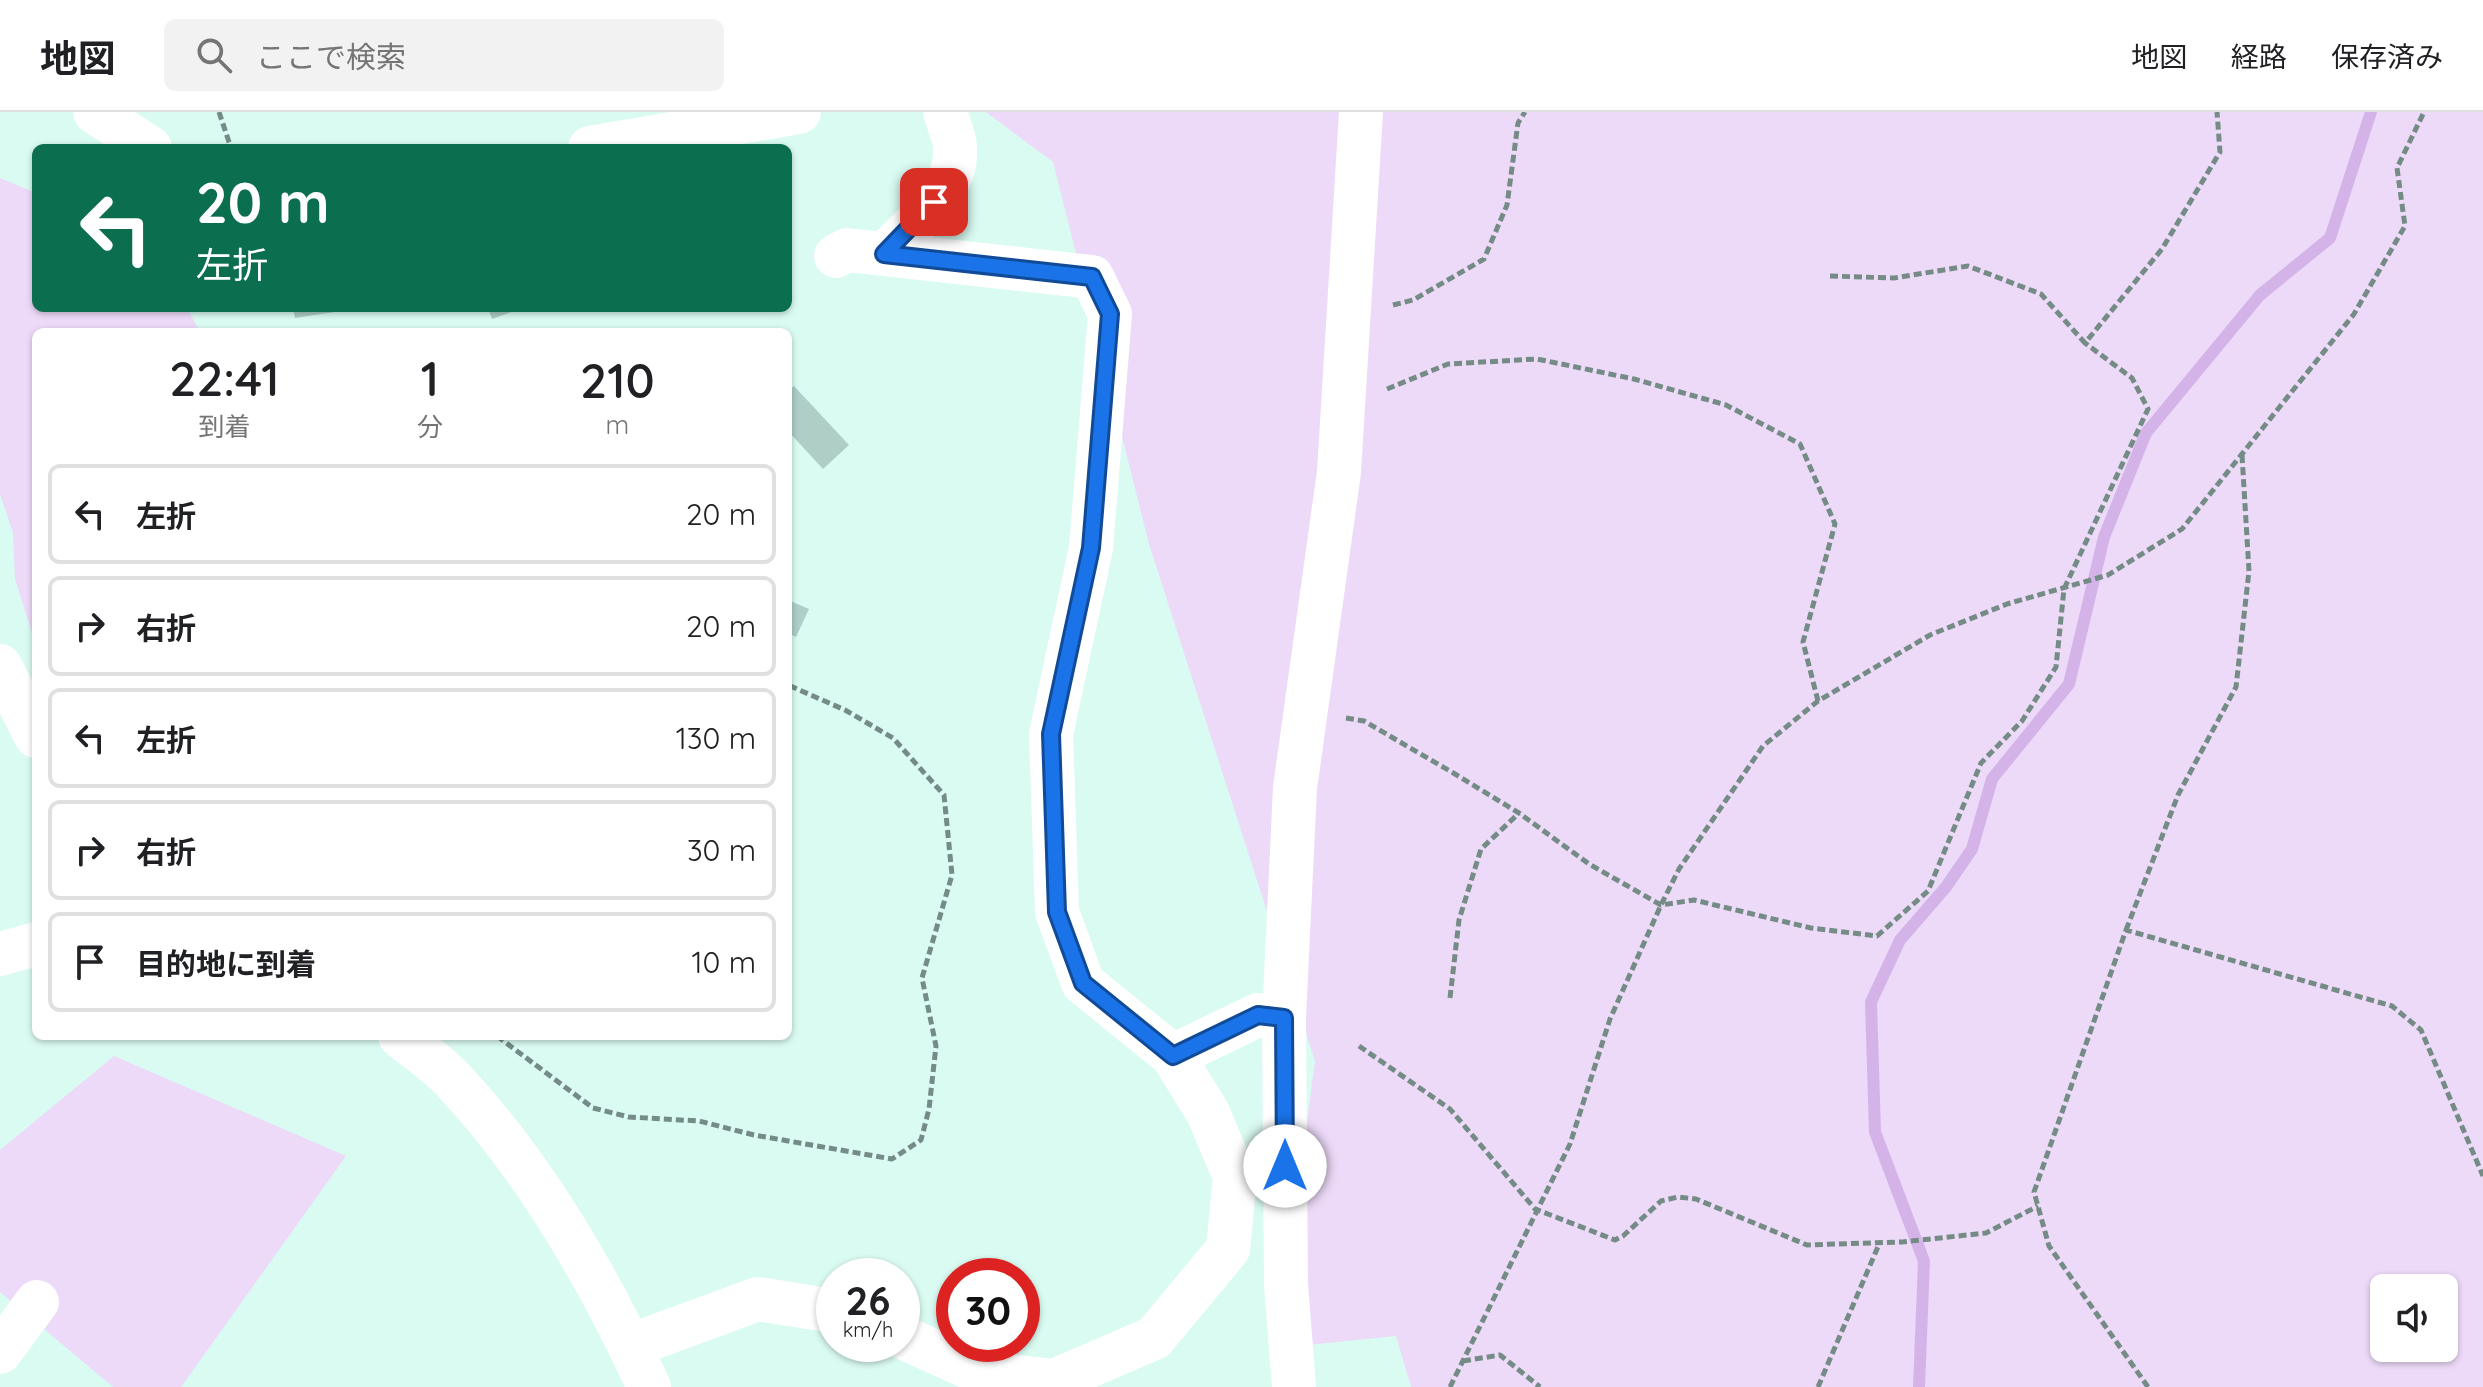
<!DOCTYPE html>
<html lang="ja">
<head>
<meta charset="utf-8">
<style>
  body { margin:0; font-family:Quicksand,"Noto Sans JP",sans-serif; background:#f2f2f2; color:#202124; height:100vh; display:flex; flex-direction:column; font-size:30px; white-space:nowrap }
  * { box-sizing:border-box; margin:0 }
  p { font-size:26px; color:#757577 }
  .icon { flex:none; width:44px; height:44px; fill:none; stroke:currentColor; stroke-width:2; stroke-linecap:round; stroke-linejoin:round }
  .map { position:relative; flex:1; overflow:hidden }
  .side { position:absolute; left:32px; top:216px; width:760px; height:712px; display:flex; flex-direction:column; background:#fff; border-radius:12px; box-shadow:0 2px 6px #0004 }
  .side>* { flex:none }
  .banner { position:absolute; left:32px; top:32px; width:760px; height:168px; border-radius:12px; box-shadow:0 2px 6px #0004; background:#0b6e4f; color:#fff; overflow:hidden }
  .tools { position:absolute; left:2370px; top:1162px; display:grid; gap:16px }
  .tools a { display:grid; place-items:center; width:88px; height:88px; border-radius:12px; background:#fff; box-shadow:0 2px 6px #0004; font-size:40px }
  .speed { position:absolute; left:816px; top:1146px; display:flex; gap:16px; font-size:40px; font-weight:700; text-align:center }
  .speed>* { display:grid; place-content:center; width:104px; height:104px; border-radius:50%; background:#fff; box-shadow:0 2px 6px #0004; line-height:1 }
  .speed small { font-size:20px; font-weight:400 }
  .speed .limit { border:12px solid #d22; background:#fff; color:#111 }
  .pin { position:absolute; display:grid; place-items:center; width:68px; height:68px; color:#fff; margin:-34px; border-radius:16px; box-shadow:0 4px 12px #0006 }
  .me { position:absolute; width:88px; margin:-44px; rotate:0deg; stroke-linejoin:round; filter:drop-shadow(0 0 6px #0008) }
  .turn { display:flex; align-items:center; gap:28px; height:168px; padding:0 32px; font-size:36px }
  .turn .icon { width:104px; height:104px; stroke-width:2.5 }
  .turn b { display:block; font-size:56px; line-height:68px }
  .eta { display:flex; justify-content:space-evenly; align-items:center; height:136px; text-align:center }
  .eta b { font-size:48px; font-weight:600; line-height:56px }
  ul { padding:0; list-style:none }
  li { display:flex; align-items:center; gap:24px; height:100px; margin:0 16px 12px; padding:0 16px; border:4px solid #e0e0e0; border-radius:12px }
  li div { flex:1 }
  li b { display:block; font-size:30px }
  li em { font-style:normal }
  header { display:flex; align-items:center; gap:48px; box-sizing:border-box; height:112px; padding:0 40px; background:#fff; border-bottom:2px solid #e0e0e0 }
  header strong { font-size:38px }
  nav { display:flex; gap:44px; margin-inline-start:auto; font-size:28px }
  .search { width:560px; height:72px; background:#f2f2f2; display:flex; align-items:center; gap:20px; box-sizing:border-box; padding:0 28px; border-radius:12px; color:#757577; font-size:30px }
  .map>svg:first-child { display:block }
  .green { fill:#eddaf9; fill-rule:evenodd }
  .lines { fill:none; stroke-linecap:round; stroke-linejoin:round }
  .stream { stroke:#d4b4e8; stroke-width:12 }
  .building { fill:#aecec6 }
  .path { stroke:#758c86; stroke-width:5; stroke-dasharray:8 4; stroke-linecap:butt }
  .minor { stroke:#fff; stroke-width:44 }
  .route-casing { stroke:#114b97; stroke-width:20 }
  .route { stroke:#1a73e8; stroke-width:14 }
</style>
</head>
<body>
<header>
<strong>地図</strong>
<div class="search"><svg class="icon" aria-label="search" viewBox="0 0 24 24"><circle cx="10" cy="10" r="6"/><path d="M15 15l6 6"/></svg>ここで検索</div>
<nav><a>地図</a><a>経路</a><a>保存済み</a></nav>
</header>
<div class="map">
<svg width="2483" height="1275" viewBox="0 0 2483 1275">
  <rect width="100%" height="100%" fill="#dafbf2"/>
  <!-- green -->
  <path class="green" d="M986 0H2483V1275H1411L1396 1224 1308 1233 1301 1056 1315 949 1149 432 1053 50ZM2384 1176H2444V1236H2384Z
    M0 66 36 81V196H187L200 220H36V534L15 467 13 421 0 382Z
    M114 944 346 1044 181 1275H113L0 1180V1038Z"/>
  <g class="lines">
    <!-- stream -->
    <path class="stream" d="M1919 1275 1924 1149 1875 1020 1871 890 1900 828 1946 775 1972 737 1992 667 2069 572 2104 425 2146 321 2260 183 2330 126 2371 0"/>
  </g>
  <!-- building -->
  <path class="building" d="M293 196H347L348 198 295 206Z
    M488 196H522L492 207Z
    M794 274 849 333 823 357 788 319V279Z
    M788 488 809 497 796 525 788 521Z"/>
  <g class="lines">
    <!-- path -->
    <path class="path" d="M219 0 231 36
      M1830 164 1894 166 1968 154 2041 182 2085 231 2162 137 2220 40 2217 0
      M1393 193 1413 188 1484 147 1507 93 1518 11 1525 0
      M1387 277 1448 252 1537 247 1634 267 1726 293 1800 332 1835 412 1803 530 1818 589
      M1346 606 1364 609 1455 662 1519 701 1589 752 1661 793 1694 788 1811 816 1877 824 1928 779 1981 651 2022 609 2056 555 2064 477 2148 297 2132 266 2085 231
      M2126 818 2178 683 2236 575 2249 459 2242 343
      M1450 886 1459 808 1481 737 1519 701
      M497 924 593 996 629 1005 699 1009 754 1023 892 1047 921 1028 929 997 936 934 922 866 952 763 944 683 893 626 845 598 788 573
      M1359 934 1450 997 1535 1097 1615 1128 1623 1124 1661 1089 1678 1085 1696 1087 1807 1133 1902 1130 1986 1121 2038 1094
      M1463 1249 1500 1243 1540 1275
      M1450 1275 1570 1032 1610 907 1661 793 1679 757 1763 634 1818 589 1930 523 2007 492 2108 463 2182 417 2354 202 2405 114 2397 56 2424 0
      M1818 1275 1880 1130
      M2148 1275 2049 1134 2034 1080 2126 818 2392 894 2421 918 2483 1064"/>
    <!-- minor -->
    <path class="minor" d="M95 0 150 36
      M590 36 799 0
      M884 142C912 115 958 79 955 36 955 25 948 11 945 0
      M836 144 847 138 1092 165 1110 202 1091 436 1051 622 1057 800 1083 871 1173 944 1208 1001 1235 1065 1228 1137 1154 1226 1054 1269 982 1261 902 1225
      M0 554 36 624
      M0 842 36 832
      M1284 906 1295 676 1339 360 1361 0
      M400 924C417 938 437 951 452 967 535 1055 599 1166 649 1275
      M1173 944 1258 903 1284 906 1286 1172 1294 1275
      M630 1234 758 1187 834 1199
      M0 1240 37 1190"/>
  </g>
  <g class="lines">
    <!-- route casing -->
    <g class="route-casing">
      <path id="route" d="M934 90 884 142 1092 165 1110 202 1091 436 1051 622 1057 800 1083 871 1173 944 1258 903 1284 906 1285 1054"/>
    </g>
    <!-- route -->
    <use href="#route" class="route"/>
  </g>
</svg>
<div class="tools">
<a><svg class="icon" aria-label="sound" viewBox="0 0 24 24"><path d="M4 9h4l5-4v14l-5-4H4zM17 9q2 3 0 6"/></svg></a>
</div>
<div class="speed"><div>26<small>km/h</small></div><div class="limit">30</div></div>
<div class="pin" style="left:934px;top:90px;background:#d93025"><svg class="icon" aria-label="arrive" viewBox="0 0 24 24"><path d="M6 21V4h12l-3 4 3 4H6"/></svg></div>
<svg class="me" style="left:1285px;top:1054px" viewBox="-20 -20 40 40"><circle r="19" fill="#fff"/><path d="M0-13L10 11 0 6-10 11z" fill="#1a73e8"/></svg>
<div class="banner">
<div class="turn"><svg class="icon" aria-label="left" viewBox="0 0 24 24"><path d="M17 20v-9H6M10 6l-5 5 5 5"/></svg><div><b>20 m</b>左折</div></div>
</div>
<section class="side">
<div class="eta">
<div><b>22:41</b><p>到着</p></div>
<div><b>1</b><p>分</p></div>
<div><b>210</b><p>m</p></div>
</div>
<ul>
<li><svg class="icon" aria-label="left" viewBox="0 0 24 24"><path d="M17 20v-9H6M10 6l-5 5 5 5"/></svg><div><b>左折</b></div><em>20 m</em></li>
<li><svg class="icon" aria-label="right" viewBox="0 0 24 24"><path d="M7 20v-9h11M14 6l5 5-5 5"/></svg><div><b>右折</b></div><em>20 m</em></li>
<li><svg class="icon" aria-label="left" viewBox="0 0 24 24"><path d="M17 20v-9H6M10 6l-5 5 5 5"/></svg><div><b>左折</b></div><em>130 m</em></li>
<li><svg class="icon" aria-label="right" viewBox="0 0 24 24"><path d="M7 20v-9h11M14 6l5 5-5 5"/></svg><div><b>右折</b></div><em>30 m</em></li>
<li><svg class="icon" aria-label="arrive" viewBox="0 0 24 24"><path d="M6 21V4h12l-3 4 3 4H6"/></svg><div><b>目的地に到着</b></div><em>10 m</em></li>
</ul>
</section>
</div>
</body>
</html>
